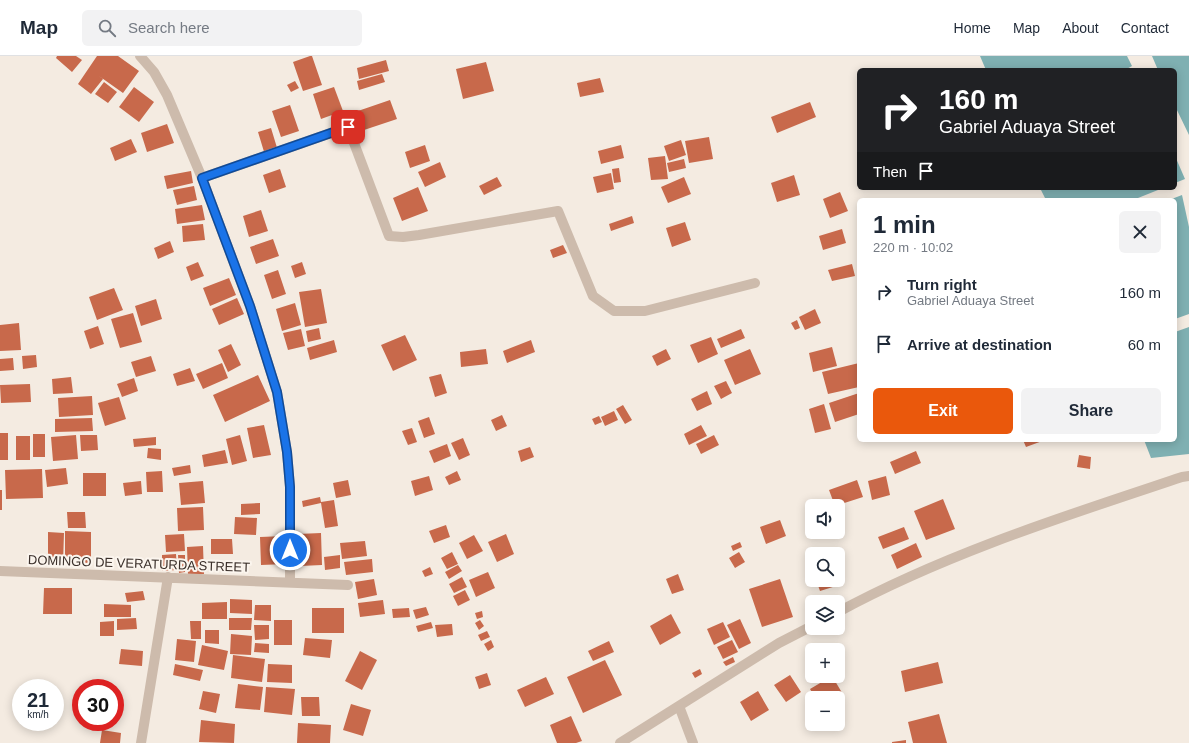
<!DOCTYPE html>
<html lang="en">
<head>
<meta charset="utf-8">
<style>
  body { margin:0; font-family:Helvetica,sans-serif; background:#f2f2f3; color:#1f2937; height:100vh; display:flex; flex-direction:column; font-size:15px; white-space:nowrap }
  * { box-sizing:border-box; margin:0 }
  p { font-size:13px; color:#747a83 }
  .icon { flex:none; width:22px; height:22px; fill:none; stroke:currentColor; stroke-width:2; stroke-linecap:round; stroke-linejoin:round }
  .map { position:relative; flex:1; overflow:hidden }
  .side { position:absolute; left:857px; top:142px; width:320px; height:244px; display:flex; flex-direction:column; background:#fff; border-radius:6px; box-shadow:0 2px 10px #0003 }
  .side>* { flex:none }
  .hud { position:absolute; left:857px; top:12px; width:320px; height:122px; border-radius:6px; box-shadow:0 2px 10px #0003; background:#202124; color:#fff; overflow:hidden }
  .tools { position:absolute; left:805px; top:443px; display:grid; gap:8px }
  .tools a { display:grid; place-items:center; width:40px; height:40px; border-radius:6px; background:#fff; box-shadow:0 2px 10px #0003; font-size:20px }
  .speed { position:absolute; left:12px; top:623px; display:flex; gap:8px; font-size:20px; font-weight:700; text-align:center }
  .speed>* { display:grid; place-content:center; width:52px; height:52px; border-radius:50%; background:#fff; box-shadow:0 2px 10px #0003; line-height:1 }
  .speed small { font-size:10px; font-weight:400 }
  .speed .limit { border:6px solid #d22; background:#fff; color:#111 }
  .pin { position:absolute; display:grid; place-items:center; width:34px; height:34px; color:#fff; margin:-17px; border-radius:8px; box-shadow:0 2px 6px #0006 }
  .me { position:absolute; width:44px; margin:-22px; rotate:0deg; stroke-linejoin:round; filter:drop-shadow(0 0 3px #0008) }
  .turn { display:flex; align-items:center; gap:14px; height:84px; padding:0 16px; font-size:18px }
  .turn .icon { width:52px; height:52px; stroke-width:2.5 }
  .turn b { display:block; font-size:28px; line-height:34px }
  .then { display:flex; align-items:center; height:38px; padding:0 16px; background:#0003; gap:8px; font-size:15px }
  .round { display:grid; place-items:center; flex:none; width:42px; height:42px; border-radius:6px; background:#f2f2f3 }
  .headline { display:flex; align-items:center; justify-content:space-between; height:68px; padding:0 16px }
  h1 { font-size:24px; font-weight:700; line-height:30px }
  .cta { display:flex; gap:8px; margin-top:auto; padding:8px 16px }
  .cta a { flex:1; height:46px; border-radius:6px; background:#ea580c; color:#fff; font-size:16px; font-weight:700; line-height:46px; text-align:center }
  .cta a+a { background:#f2f2f3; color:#1f2937 }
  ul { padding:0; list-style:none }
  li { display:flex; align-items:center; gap:12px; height:52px; padding:0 16px }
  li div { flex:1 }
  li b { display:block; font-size:15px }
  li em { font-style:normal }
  header { display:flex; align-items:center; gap:24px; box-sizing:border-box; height:56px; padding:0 20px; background:#fff; border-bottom:1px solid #e0e1e3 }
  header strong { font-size:19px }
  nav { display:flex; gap:22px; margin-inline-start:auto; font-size:14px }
  .search { width:280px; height:36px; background:#f2f2f3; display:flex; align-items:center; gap:10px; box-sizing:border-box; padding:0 14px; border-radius:6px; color:#747a83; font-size:15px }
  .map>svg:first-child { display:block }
  .water { fill:#7fb0b2 }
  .building { fill:#c8694b }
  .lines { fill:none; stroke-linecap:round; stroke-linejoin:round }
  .minor { stroke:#cdbbac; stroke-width:10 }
  .route-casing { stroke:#114b97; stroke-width:10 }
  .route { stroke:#1a73e8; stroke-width:7 }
  .labels { text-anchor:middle; stroke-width:4; stroke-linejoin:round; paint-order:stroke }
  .street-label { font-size:13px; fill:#3b302b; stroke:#fbf5ee }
</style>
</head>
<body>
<header>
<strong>Map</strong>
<div class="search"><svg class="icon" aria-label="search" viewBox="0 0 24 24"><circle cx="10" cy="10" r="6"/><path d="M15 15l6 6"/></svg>Search here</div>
<nav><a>Home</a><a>Map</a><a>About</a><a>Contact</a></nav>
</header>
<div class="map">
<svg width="1189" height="687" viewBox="0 0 1189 687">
  <rect width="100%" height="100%" fill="#f4ebe1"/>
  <!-- water -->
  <path class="water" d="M980 0H1127L1132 10 1125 14H986Z
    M1152 0H1189V79L1175 50V14H1158Z
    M1175 100 1185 123 1175 127Z
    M1040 132H1163L1133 144H1046Z
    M1182 139 1189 171V258L1175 263V144H1169Z
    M1189 271V398L1151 402 1144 384H1175V276Z"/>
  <!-- building -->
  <path class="building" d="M57 0H76L82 4 72 16 56 2Z
    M97 0H118L139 15 123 37 99 20 103 23 91 38 78 28Z
    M310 0H312L322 29 303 35 293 6Z
    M386 4 389 15 359 23 357 12Z
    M486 6 494 35 463 43 456 13Z
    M382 18 385 26 359 34 357 25Z
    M600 22 604 36 580 41 577 27Z
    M295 25 299 32 291 36 287 29Z
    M104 26 117 36 108 47 95 38Z
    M134 31 154 46 139 66 119 51Z
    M334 31 343 55 321 63 313 38Z
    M390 44 397 63 361 75 355 56Z
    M810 46 816 61 777 77 771 61Z
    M290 49 299 75 281 81 272 55Z
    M167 68 174 87 147 96 141 77Z
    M271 72 278 95 265 99 258 76Z
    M709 81 713 103 689 107 685 85Z
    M131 83 137 96 115 105 110 92Z
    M681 84 686 99 669 105 664 90Z
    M425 89 430 105 410 112 405 96Z
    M621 89 624 102 601 108 598 95Z
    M665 100 668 123 651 124 648 102Z
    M684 103 686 112 669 116 667 107Z
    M440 106 446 121 425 131 418 116Z
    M619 112 621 126 614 127 612 113Z
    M280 113 286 131 269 137 263 119Z
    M191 115 193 127 167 133 164 120Z
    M611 117 614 133 597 137 593 121Z
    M794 119 800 139 777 146 771 127Z
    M497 121 502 130 484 139 479 130Z
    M684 121 691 138 668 147 661 131Z
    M194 130 197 144 177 149 173 134Z
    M418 131 428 155 402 165 393 142Z
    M840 136 848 155 830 162 823 143Z
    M202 149 205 164 177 168 175 153Z
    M261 154 268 175 249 181 243 160Z
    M632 160 634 167 611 175 609 168Z
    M685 166 691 184 672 191 666 172Z
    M203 168 205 184 183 186 182 170Z
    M842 173 846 187 823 194 819 180Z
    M273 183 279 200 256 208 250 191Z
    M170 185 174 196 158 203 154 192Z
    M563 189 567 197 553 202 550 194Z
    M198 206 204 220 191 225 186 211Z
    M302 206 306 218 295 222 291 210Z
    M852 208 855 220 832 225 828 214Z
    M278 214 286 238 272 243 264 219Z
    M229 222 236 239 210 250 203 232Z
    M114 232 123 254 97 264 89 241Z
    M321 233 327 267 305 271 299 236Z
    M237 242 244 258 219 269 212 253Z
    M156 243 162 263 141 270 135 250Z
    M295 247 301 269 282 275 276 253Z
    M815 253 821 267 805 274 799 261Z
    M133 257 142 286 120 292 111 263Z
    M797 264 800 272 795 274 791 267Z
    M19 267 21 294 0 295V269Z
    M98 270 104 288 90 293 84 275Z
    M319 272 321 283 308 286 306 275Z
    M301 273 305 290 288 294 283 277Z
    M741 273 745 282 721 292 717 283Z
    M405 279 417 304 393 315 381 289Z
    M711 281 718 298 698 307 690 289Z
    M334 284 337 296 310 304 307 292Z
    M531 284 535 296 507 307 503 295Z
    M231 288 241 309 228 316 218 294Z
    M832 291 837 310 813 316 809 297Z
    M486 293 488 308 461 311 460 296Z
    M666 293 671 303 657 310 652 300Z
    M750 293 761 318 735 329 724 304Z
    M36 299 37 311 23 313 22 300Z
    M151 300 156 315 136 321 131 306Z
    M13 302 14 314 0 315V303Z
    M222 307 228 322 203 333 196 318Z
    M859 307V331L828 338 822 316Z
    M190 312 195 325 177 330 173 318Z
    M441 318 447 337 435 341 429 321Z
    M258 319 270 345 225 366 213 339Z
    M71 321 73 337 53 338 52 323Z
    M134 322 138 335 122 341 117 328Z
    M726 325 732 337 721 343 714 330Z
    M30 328 31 346 1 347 0 329Z
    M707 335 712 348 697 355 691 343Z
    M859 337V358L835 366 829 347Z
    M92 340 93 359 59 361 58 342Z
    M119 341 126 363 105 370 98 347Z
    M824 348 831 373 815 377 809 353Z
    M623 349 632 364 625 368 616 353Z
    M614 355 618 364 605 370 601 361Z
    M502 359 507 370 496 375 491 364Z
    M599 360 602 366 595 369 592 363Z
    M429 361 435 378 424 382 418 365Z
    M92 362 93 375 55 376V363Z
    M264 369 271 399 253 402 247 372Z
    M701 369 707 380 689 389 684 378Z
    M412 372 417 386 408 389 402 375Z
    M0 377H8V404H0Z
    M33 378H45V401H33Z
    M76 379 78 403 53 405 51 381Z
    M80 379H97L98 394 81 395Z
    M240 379 247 405 232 409 226 383Z
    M714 379 719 389 701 398 696 388Z
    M16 380H30V404H16Z
    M156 381V389L134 391 133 383Z
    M463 382 470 399 459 404 451 387Z
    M1023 384H1045L1026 391Z
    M447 388 451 400 434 407 429 395Z
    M530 391 534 401 521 406 518 395Z
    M148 392 161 393V404L147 402Z
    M225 394 228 407 204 411 202 399Z
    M916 395 921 407 895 418 890 406Z
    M1079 399 1091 401 1090 413 1077 411Z
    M190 409 191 417 174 420 172 412Z
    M66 412 68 428 47 431 45 414Z
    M42 413 43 442 6 443 5 414Z
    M162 415 163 436H147L146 416Z
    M457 415 461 424 449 429 445 421Z
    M83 417H106V440H83Z
    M429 420 433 434 415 440 411 425Z
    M886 420 890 439 872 444 868 425Z
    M348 424 351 439 336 442 333 427Z
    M857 424 863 441 835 450 829 434Z
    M141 425 142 438 125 440 123 427Z
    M203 425 205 447 181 449 179 427Z
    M0 434H2V454H0Z
    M320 441 321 446 334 444 338 470 325 472 321 447 303 451 302 445Z
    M943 443 955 473 926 484 914 455Z
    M260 447V458L241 459V448Z
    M203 451 204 474 178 475 177 452Z
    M67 456H85L86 472H68Z
    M235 461 257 462 256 479 234 478Z
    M780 464 786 480 766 488 760 471Z
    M446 469 450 481 434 487 429 475Z
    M904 471 909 483 883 493 878 481Z
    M65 475 91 476V507L65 506Z
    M48 476 64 477 63 507H48Z
    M321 477 322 509 300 510 298 478Z
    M184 478 185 495 166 496 165 479Z
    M506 478 514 498 497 506 488 486Z
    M474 479 483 495 467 503 459 487Z
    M285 480 286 508 261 509 260 481Z
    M211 483H232L233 498H211Z
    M365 485 367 500 342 503 340 487Z
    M740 486 742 491 733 495 731 490Z
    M916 487 922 501 897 513 891 499Z
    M203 490 204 518 188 519 187 491Z
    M452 496 458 508 447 513 441 502Z
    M739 496 745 506 735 512 729 502Z
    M176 498 177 514 162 515V499Z
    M178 499H185V516L179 517Z
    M340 499V512L325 514 324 501Z
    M372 503 373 516 346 519 344 506Z
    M458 509 462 515 449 523 445 516Z
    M430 511 433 518 425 521 422 515Z
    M488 516 495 532 476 541 469 524Z
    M678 518 684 534 672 538 666 523Z
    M462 521 467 531 454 537 449 528Z
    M374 523 377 539 358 543 355 526Z
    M780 523 793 561 762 571 749 533Z
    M816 524H834L836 530 820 535Z
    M44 532H72V558H43Z
    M465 534 470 544 458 550 453 540Z
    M143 535 145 544 127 546 125 537Z
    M230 543 252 544V558L230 557Z
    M383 544 385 558 360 561 358 547Z
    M227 546V563H202V547Z
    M104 548 131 549V561H104Z
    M255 549H271V565L254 564Z
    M426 551 429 559 416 563 413 554Z
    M312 552H344V577H312Z
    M409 552 410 561 393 562 392 553Z
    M482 555 483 561 477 563 475 557Z
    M671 558 681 577 660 589 650 570Z
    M136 562 137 573 117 574V563Z
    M229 562H252L251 574H229Z
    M740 563 751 587 739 593 727 569Z
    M274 564H292V589H274Z
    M480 564 484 570 479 574 475 567Z
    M114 565V580H100V566Z
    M190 565H201V583H191Z
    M431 566 433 572 418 576 416 570Z
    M723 566 730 581 714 589 707 573Z
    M452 568 453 579 437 581 435 569Z
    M254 569H269V583L255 584Z
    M205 574H219V588L205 587Z
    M487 575 490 581 481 585 478 579Z
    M231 578 252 580 251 599 230 598Z
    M305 582 332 584 330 602 303 599Z
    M177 583 196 585 194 606 175 604Z
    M491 584 494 591 488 595 484 588Z
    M732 584 738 596 723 603 717 591Z
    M609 585 614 596 593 605 588 595Z
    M255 587 269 588V597L254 596Z
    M202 589 228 595 224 614 198 609Z
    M121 593 143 595 142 610 119 608Z
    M360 595 377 604 362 634 345 625Z
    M233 599 265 603 262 626 231 622Z
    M733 601 735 606 726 610 723 606Z
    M605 604 622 639 583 657 567 621Z
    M938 606 943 627 905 636 901 615Z
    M175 608 203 614 200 625 173 619Z
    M268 608 292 609V627L267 626Z
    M700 613 702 618 695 622 692 617Z
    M487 617 491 629 479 633 475 621Z
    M790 619 801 636 786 646 774 629Z
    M832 620 844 640 838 643 815 642 810 633Z
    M546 621 554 638 525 651 517 634Z
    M238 628 263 631 260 654 235 652Z
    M266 631 295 633 292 659 264 656Z
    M203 635 220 638 216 657 199 653Z
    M758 635 769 654 751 665 740 646Z
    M301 641H319L320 660H302Z
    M351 648 371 654 363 680 343 674Z
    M939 658 947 687H913L908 666Z
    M571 660 582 685 576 687H557L550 669Z
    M201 664 235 668 234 687 199 686Z
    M298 667 331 669 330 687H297Z
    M102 674 121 677 120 687H100Z
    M906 684V687H892V686Z"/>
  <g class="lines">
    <!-- minor -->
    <path class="minor" d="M140 0 154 16 167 39 202 122 250 250 277 336 287 396 290 431V526
      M202 122 348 71 389 180 403 181 419 179 558 155 593 240 614 255H645L755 227
      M0 515 348 529
      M838 556C947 497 1065 460 1182 421L1189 420
      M679 650 693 687
      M141 687 168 521
      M620 687 779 587 812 570"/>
  </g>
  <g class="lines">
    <!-- route casing -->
    <g class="route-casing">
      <path id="route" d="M290 494V431L287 396 277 336 250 250 202 122 348 71"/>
    </g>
    <!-- route -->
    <use href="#route" class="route"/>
  </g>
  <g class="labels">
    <!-- street labels -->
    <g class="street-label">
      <text transform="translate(139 507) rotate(2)" y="5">DOMINGO DE VERATURDA STREET</text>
    </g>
  </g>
</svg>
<div class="tools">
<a><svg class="icon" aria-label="sound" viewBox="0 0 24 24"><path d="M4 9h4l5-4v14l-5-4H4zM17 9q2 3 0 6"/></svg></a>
<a><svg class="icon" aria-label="search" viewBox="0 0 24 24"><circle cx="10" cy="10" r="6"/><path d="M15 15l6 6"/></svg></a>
<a><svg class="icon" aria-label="layers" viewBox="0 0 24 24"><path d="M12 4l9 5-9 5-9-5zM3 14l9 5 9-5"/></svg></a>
<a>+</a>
<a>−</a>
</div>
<div class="speed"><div>21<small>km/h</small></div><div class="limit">30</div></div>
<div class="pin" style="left:348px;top:71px;background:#d93025"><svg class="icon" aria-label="arrive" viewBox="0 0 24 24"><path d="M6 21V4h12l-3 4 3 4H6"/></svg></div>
<svg class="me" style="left:290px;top:494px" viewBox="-20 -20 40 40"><circle r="17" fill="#1a73e8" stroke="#fff" stroke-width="3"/><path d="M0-11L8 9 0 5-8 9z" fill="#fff"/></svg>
<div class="hud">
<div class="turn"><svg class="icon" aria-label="right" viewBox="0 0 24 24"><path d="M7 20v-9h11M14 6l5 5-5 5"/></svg><div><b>160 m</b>Gabriel Aduaya Street</div></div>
<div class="then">Then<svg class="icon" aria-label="arrive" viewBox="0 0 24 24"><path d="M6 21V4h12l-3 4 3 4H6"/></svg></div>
</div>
<section class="side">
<div class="headline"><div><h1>1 min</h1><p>220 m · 10:02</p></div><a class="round"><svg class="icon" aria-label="close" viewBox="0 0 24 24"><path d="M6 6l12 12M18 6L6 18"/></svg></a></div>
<ul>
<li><svg class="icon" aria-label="right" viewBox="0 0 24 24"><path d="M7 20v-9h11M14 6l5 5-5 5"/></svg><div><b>Turn right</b><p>Gabriel Aduaya Street</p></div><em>160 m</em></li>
<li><svg class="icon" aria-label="arrive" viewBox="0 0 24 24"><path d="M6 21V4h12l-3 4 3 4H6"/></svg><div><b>Arrive at destination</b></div><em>60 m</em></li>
</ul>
<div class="cta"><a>Exit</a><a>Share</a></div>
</section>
</div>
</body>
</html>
